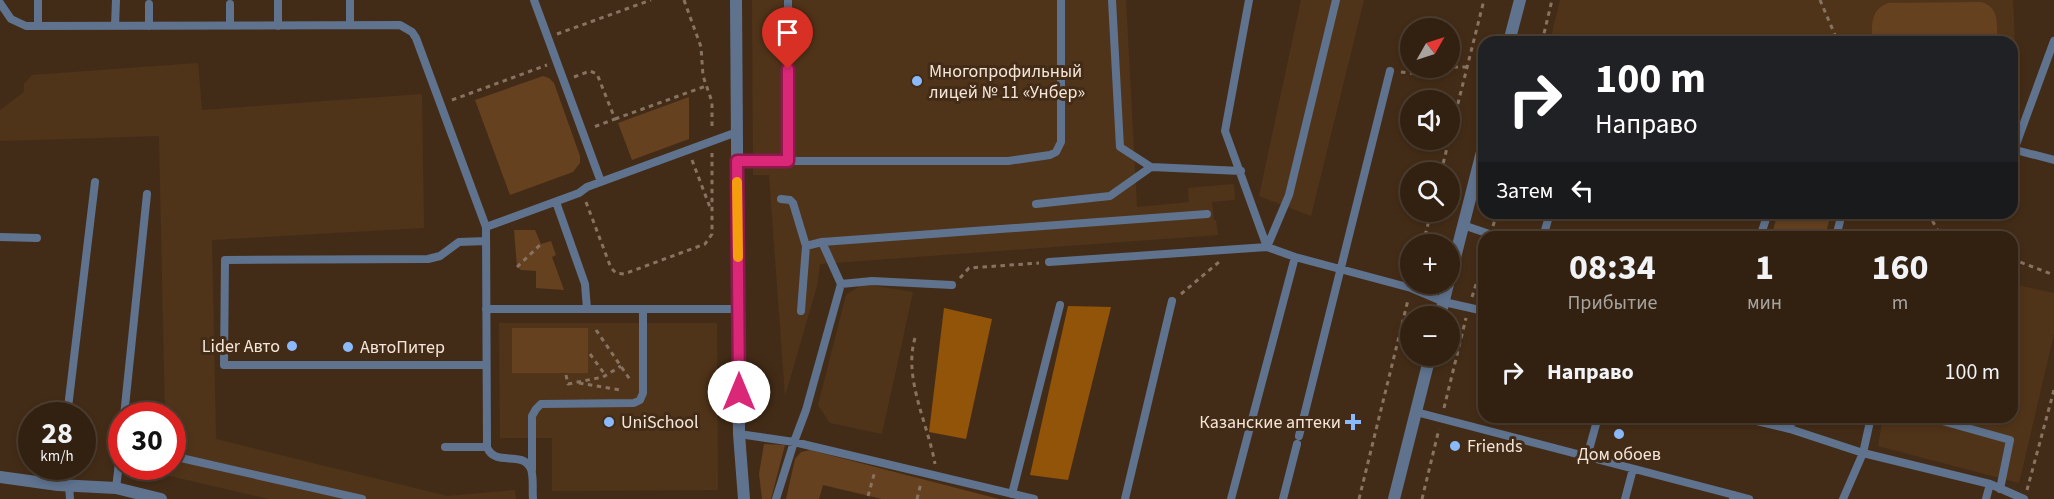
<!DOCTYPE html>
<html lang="ru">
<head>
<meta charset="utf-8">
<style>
  body { margin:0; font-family:"Source Sans 3",sans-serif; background:#3d2e1f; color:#f1f3f6; height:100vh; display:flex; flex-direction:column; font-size:22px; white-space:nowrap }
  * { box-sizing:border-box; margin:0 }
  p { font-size:20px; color:#a8a39f }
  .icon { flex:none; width:33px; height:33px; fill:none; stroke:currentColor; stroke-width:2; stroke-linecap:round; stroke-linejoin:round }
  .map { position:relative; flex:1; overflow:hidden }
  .sheet { position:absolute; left:1478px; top:231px; width:540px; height:192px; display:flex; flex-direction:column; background:#322111; border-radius:18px; box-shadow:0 3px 9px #0003,0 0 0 2px #4d3e31 }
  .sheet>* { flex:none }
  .hud { position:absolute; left:1478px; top:36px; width:540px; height:183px; border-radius:18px; box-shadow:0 3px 9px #0003,0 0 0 2px #4d3e31; background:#202124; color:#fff; overflow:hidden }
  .needle { width:39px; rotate:51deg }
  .fabs { position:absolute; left:1400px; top:18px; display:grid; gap:12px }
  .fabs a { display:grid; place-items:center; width:60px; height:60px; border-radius:50%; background:#322111; box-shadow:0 3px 9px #0003,0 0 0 2px #4d3e31; font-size:30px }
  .speed { position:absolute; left:18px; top:402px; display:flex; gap:12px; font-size:30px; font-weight:700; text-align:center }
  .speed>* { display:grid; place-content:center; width:78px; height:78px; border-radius:50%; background:#322111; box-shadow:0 3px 9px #0003,0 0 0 2px #4d3e31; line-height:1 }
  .speed small { font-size:15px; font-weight:400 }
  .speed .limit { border:9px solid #d22; background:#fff; color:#111 }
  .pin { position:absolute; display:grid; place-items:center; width:51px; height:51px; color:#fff; margin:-62px -26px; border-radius:50% 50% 50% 0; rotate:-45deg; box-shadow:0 0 6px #0007 }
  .pin .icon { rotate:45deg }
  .me { position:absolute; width:66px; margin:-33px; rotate:0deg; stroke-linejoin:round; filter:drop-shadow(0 0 4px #0008) }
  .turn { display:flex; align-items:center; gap:21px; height:126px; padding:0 18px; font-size:27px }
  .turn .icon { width:78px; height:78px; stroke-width:2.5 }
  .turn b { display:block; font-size:42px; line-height:51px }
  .then { display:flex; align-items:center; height:57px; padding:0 18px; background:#0003; gap:12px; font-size:22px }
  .eta { display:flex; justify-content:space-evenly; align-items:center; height:102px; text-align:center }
  .eta b { font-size:36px; font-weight:700; line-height:42px }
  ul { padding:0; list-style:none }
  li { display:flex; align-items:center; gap:18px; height:78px; padding:0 18px }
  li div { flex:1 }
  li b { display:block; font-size:22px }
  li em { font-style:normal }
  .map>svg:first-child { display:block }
  .built { fill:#503419 }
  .green { fill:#654120 }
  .forest { fill:#925408 }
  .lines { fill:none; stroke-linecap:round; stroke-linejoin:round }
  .path { stroke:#877361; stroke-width:3; stroke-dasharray:4.5 4.5; stroke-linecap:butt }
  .service { stroke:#5f738f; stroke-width:8 }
  .minor { stroke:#5f738f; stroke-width:12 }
  .tertiary { stroke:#5f738f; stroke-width:12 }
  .route-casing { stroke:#8e194d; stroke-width:15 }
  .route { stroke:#db2777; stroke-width:10 }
  .slow { stroke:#f59e0b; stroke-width:10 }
  .poi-dot { fill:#8bbafc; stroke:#432c17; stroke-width:2 }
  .labels { text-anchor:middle; stroke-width:6; stroke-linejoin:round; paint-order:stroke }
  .poi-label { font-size:18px; fill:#f4e5d8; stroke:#432c17; text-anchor:start }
</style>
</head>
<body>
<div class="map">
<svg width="2054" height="499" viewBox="0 0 2054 499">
  <rect width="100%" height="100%" fill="#432c17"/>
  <!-- built -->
  <path class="built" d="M752 0H1126L1137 207 1189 202 1188 188 1234 184 1235 200 1212 202 1214 220H1216L1218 235 820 264 817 286 785 396 769 175H753Z
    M1301 0H1364L1311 216 1259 196Z
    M1560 0H2013L2017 85 2012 86V42H1550Z
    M198 63 202 110 422 94 424 228 212 240 216 439 447 496 515 490 516 499H269L161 474 163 467 172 466V416L165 415 159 136 0 141V110L24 92V84L32 75Z
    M863 284 913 292 882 434 830 423 818 405 846 295Z
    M2012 284 2054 293V334L2019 483 1878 446 1883 417H2012Z
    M499 323H717L718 490 552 491V438H500Z"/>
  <!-- green -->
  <path class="green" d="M1981 2C2000 7 1997 26 1997 42H1872C1872 25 1870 10 1888 3Z
    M543 76 549 78 554 83 580 156V163L573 172 510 195 475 100Z
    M689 97V139L632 160 618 123Z
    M1778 213H1797L1829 221 1825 237H1771Z
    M514 230H535L541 244 551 241 556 255 552 257 564 290 536 288V271L521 270 517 267Z
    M512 328H588V373H512Z
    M764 444 785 445 771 499H762L759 474Z
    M810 450 999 499H882L823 485 819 499H786L795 459 801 452Z"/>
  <!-- forest -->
  <path class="forest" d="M1068 306 1111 307 1068 480 1030 475Z
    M944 308 992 319 966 439 929 432Z"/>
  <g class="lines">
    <!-- path -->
    <path class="path" d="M684 0 701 47 703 76 712 102V129
      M1820 0 1838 42
      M557 34 651 0
      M1542 42 1552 0
      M1401 72 1428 75 1450 67H1467
      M574 77 590 71 597 74 615 119 591 128
      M452 100 547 65
      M615 119 706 86
      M1449 139 1484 0
      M692 160 711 210
      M1441 172 1449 140
      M586 202 611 268 616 273 624 274 705 244 712 234V153
      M1928 213 1941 236 1945 237
      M1493 226 1497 213
      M1423 244 1431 212
      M2012 259 2054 275
      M517 267 541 244
      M960 278 969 268 1039 263
      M1181 294 1219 262
      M1472 297 1484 259
      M596 330 631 381
      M915 338C903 378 928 424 935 464
      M590 354 606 376
      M566 375 568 384 603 377 621 366
      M579 383 620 390
      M1444 408 1466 318
      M2027 490 2054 390
      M868 496 875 471
      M917 499 921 483
      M1359 499 1408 300
      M1422 499 1439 429"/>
    <!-- service -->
    <path class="service" d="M38 0V26
      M278 0V26
      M350 0V25
      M534 0 601 182
      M788 0V161
      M1112 0 1120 147 1151 167 1241 171
      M1249 0 1225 131 1267 247 1295 257 1411 288 1444 302 1484 311
      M0 3 11 19 26 26 400 25 412 32 416 38 486 227 487 447C495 468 522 449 531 469 534 478 532 490 533 499
      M149 4V26
      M230 4V25
      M115 26 116 0
      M2012 149 2054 160
      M2014 150 2054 41
      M737 161H1008L1050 155 1056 152 1061 142V0
      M781 199 790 200 793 203 806 246
      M556 202 585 284 587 309
      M1036 204 1110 196 1151 167
      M1463 225 1498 237
      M486 227 579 193 587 187 737 132
      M0 237 37 238
      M1543 237 1550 213
      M1568 237 1580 233 1595 237
      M1760 237 1768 213
      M1836 237 1842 213
      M486 241 459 242 440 256 428 259 225 260 224 365H486
      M1049 262 1267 247 1289 195 1336 0
      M841 284 872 281 952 285
      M486 309H738
      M801 311 806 246 822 242 1207 214
      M1416 412 1734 495
      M67 416 95 182
      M124 416 147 194
      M1740 417 1790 429
      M1792 417 1790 429 1863 453 1843 499
      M1871 417 1863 453 1990 484
      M1928 417 2010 440 2000 489
      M739 434 794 442 1034 499
      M1299 436 1390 71
      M445 447H487
      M172 456 362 499
      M1587 457 1598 417
      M532 470V416L536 409 541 404 634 403 640 400 643 393V309
      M58 485 60 466
      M69 485 70 499
      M116 488 122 438
      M1012 494 1060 305
      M776 499 794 442 806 410 841 284 822 242
      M1125 499 1172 301
      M1231 499 1295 257
      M1283 499 1297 444
      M1625 499 1633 469
      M1733 499 1734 495 1749 499
      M1986 499 1990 484 2024 499"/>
    <!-- minor -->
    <path class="minor" d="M736 0 739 434 744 499"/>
    <!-- tertiary -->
    <path class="tertiary" d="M1509 42 1520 0
      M1449 281 1484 144
      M1440 316 1448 284
      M0 477 58 485 116 488 161 499
      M1394 499 1430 356"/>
  </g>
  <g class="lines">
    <!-- route casing -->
    <g class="route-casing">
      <path id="route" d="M739 392 737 161H788V69"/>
    </g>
    <!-- route -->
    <use href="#route" class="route"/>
    <!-- slow -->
    <path class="slow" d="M737 182 738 257"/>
  </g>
  <!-- markers -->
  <g class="poi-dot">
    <circle cx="917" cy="81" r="6"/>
    <circle cx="292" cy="346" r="6"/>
    <circle cx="348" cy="347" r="6"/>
    <circle cx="609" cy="422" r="6"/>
    <path d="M1350 413h6v6h6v6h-6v6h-6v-6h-6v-6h6z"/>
    <circle cx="1619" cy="434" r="6"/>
    <circle cx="1455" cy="446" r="6"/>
  </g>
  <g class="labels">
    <!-- poi labels -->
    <g class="poi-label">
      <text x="929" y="77">Многопрофильный<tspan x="929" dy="21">лицей № 11 «Унбер»</tspan></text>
      <text x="280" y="352" text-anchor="end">Lider Авто</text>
      <text x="360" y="353">АвтоПитер</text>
      <text x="621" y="428">UniSchool</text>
      <text x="1341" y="428" text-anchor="end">Казанские аптеки</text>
      <text x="1467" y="452">Friends</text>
      <text x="1619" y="460" text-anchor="middle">Дом обоев</text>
    </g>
  </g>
</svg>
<div class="fabs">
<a><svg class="needle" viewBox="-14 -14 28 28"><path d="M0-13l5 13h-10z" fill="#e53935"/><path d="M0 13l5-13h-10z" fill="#a8a39f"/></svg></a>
<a><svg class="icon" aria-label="sound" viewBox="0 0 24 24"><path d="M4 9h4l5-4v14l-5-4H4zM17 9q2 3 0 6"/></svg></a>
<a><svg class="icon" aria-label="search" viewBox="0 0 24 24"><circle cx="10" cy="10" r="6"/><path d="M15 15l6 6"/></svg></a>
<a>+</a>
<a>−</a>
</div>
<div class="speed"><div>28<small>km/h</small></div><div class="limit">30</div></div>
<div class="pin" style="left:788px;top:69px;background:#d93025"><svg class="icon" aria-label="arrive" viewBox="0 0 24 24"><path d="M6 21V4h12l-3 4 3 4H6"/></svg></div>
<svg class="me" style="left:739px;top:392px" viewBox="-20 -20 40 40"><circle r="19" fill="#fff"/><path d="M0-13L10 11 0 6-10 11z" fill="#db2777"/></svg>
<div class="hud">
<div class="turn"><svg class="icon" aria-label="right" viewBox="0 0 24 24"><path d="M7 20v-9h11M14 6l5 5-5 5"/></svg><div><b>100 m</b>Направо</div></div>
<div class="then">Затем<svg class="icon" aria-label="left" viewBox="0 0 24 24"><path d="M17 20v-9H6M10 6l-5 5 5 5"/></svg></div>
</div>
<section class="sheet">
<div class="eta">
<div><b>08:34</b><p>Прибытие</p></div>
<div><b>1</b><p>мин</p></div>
<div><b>160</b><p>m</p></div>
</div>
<ul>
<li><svg class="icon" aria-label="right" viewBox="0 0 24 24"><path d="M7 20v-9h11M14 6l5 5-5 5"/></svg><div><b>Направо</b></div><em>100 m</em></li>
</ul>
</section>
</div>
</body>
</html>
